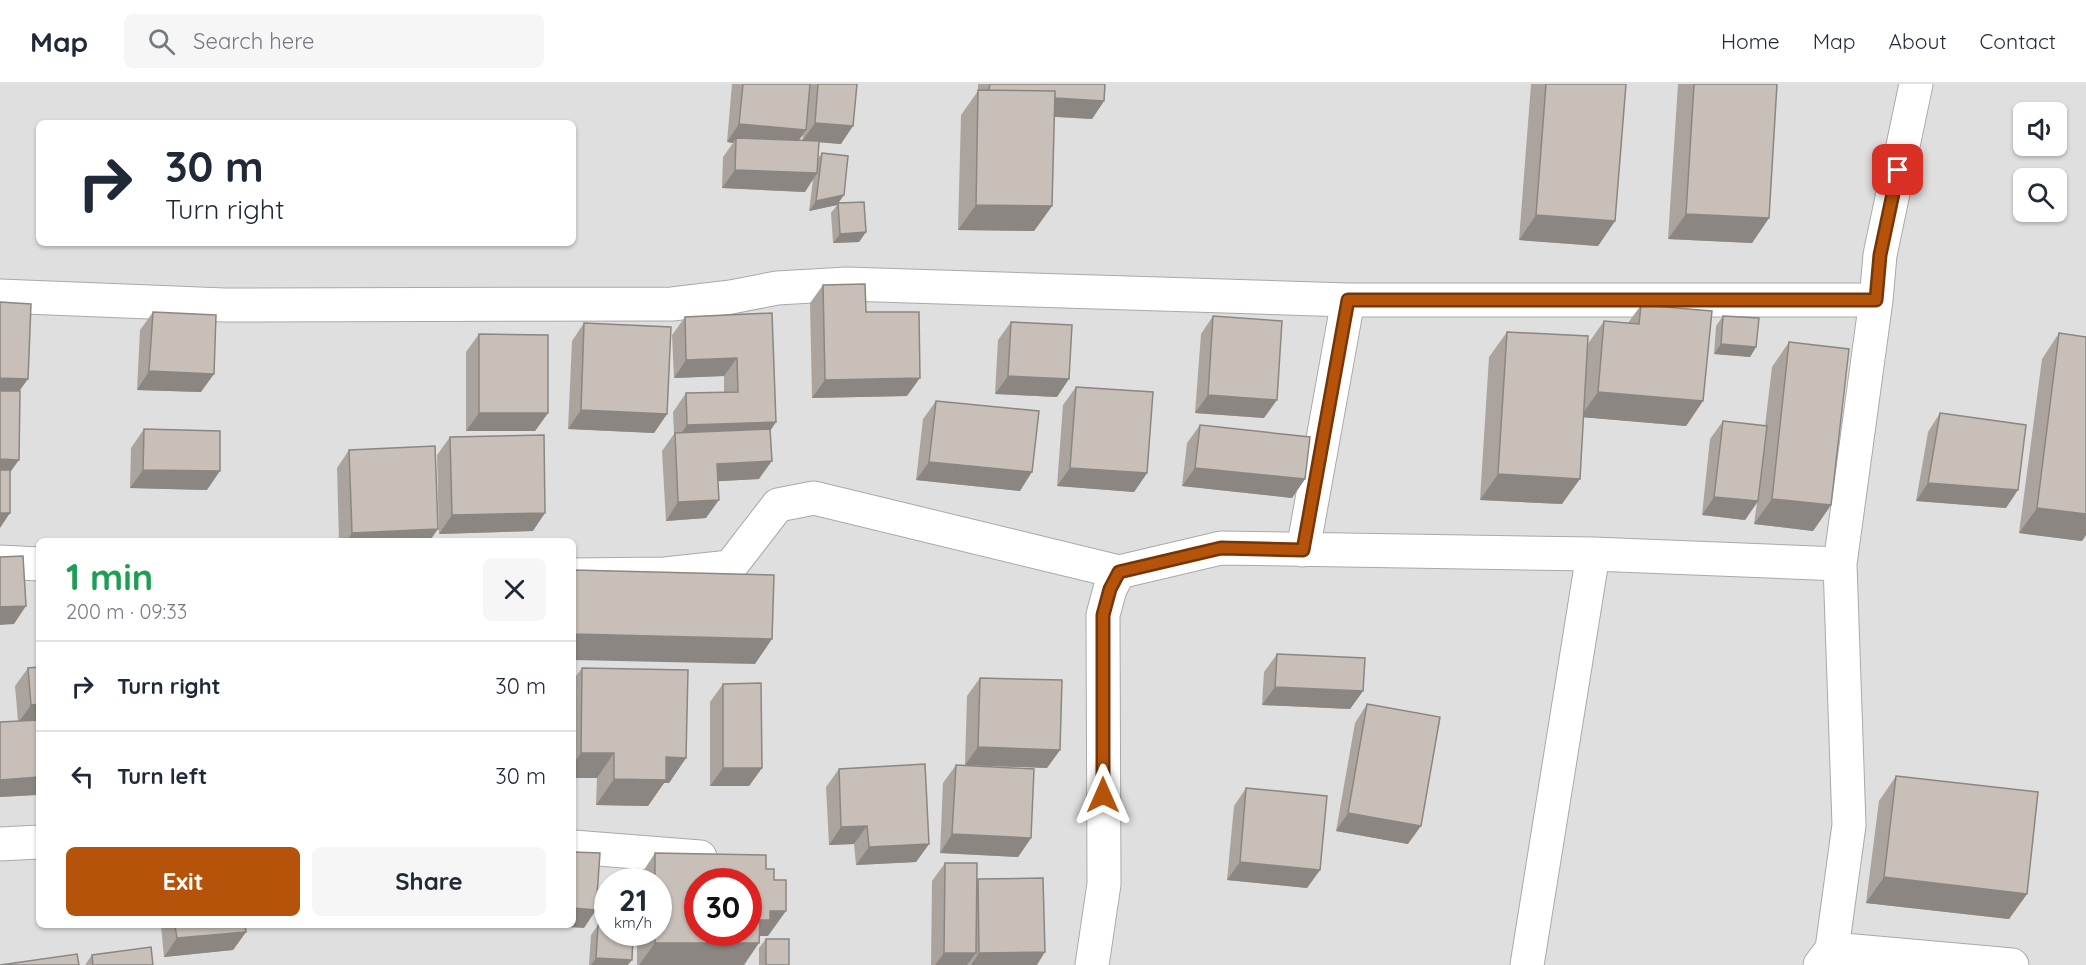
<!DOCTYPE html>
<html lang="en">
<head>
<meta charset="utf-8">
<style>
  body { margin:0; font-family:Quicksand,sans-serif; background:#f6f6f7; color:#1f2937; height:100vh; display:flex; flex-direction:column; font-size:22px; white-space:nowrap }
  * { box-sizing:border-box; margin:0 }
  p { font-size:20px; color:#747a83 }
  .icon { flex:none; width:33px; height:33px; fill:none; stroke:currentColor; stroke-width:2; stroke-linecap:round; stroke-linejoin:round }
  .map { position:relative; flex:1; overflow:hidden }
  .details { position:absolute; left:36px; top:454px; width:540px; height:390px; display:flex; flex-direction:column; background:#fff; border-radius:9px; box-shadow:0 2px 4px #0004 }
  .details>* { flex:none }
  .top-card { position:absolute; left:36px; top:36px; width:540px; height:126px; border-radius:9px; box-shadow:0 2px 4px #0004; background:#fff; color:#1f2937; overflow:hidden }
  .controls { position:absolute; left:2013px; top:18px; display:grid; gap:12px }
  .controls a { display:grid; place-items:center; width:54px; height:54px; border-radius:9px; background:#fff; box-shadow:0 2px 4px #0004; font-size:30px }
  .speed { position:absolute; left:594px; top:784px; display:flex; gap:12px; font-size:30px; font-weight:700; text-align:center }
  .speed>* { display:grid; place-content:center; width:78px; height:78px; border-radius:50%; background:#fff; box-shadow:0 2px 4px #0004; line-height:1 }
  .speed small { font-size:15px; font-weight:400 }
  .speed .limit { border:9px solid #d22; background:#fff; color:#111 }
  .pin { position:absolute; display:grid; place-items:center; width:51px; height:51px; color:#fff; margin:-26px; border-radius:12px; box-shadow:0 3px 9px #0006 }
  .me { position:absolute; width:66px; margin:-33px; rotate:0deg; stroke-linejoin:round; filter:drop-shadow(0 0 4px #0008) }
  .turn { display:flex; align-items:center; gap:21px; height:126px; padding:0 30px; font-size:27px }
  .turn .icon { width:78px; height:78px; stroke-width:2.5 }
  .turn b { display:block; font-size:42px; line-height:51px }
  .round { display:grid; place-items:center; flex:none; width:63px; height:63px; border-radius:9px; background:#f6f6f7 }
  .head { display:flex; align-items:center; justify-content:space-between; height:102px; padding:0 30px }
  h1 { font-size:36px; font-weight:700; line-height:45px; color:#1e9e55 }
  .cta { display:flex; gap:12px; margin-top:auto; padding:12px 30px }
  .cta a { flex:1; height:69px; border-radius:9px; background:#b45309; color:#fff; font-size:24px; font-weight:700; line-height:69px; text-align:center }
  .cta a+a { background:#f6f6f7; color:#1f2937 }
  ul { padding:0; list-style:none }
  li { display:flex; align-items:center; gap:18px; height:90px; padding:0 30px; border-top:2px solid #e0e1e3 }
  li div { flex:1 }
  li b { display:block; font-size:22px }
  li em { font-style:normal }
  header { display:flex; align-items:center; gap:36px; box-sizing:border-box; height:84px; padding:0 30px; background:#fff; border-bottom:2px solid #e0e1e3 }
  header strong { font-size:28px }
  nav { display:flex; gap:33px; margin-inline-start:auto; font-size:21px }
  .search { width:420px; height:54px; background:#f6f6f7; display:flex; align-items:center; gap:15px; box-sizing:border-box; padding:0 21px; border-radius:9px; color:#747a83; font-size:22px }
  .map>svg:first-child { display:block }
  .residential { fill:#e0dfdf; fill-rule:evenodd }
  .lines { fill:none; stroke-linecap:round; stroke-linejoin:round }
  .minor-casing { stroke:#a9a9a9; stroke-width:35 }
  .minor { stroke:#fff; stroke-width:33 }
  .wall { fill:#aba49e; fill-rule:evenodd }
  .shaded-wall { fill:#8b8681 }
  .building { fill:#c7bfb8; stroke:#8b8681; stroke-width:1.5; fill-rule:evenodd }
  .route-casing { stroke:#753606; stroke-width:15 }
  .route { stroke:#b45309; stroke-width:10 }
</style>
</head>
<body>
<header>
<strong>Map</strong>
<div class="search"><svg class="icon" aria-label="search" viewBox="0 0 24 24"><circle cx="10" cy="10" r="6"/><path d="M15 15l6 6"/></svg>Search here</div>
<nav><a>Home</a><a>Map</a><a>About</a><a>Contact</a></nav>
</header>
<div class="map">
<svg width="2086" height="881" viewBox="0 0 2086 881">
  <rect width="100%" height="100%" fill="#f2efe9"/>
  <!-- residential -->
  <path class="residential" d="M0 0H2086V881H0ZM2024 28H2056V62H2024ZM39 39H573V159H39ZM2024 94H2056V128H2024ZM39 458H573V842H39ZM608 798H658V849H608ZM698 798H748V849H698Z"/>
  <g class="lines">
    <!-- minor casing -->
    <g class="minor-casing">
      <path id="minor" d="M0 212 224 221 672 220 731 213 777 204 847 200 1348 216H1876
        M1303 466 1348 216
        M0 478 39 480
        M573 491 665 490 730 483 778 421 814 414 1119 488 1221 464 1593 470 1840 480
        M0 760 39 758
        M573 763 700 773
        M1832 865 2012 881
        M1092 881 1104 800 1103 531 1110 505 1119 488
        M1527 881 1593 470
        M1820 881 1832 865 1849 741 1840 480 1876 216 1880 171 1916 0"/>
    </g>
    <!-- minor -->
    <use href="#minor" class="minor"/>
  </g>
  <!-- wall -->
  <path class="wall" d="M732 0H857L841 60 819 58 818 74 822 69 838 119 866 148 859 158 833 159 831 129 837 121 809 127 813 95 805 108 722 104 723 73 733 59 727 58ZM803 51 802 57H798Z
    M978 0H1105L1104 17 1092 35 1054 33 1052 122 1034 147 958 146 961 31 978 7Z
    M1531 0H1626L1615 137 1598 162 1519 156Z
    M1678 0H1777L1769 134 1752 159 1668 155Z
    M823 201 866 228 907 312 812 314 810 219Z
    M1641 221 1703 317 1686 342 1583 333 1562 420 1480 416 1489 273 1507 248 1587 261 1604 237 1628 239Z
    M153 228 201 308 137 306 140 246Z
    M772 229 776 338 770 347 759 395 718 397 706 434 666 437 662 367 674 350 673 328 686 309 724 308V292L674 294 672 251 685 233Z
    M1213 232 1264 334 1195 329 1201 250Z
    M1723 232 1756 263 1750 273 1714 270 1716 242Z
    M1011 238 1057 313 995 310 998 256Z
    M584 239 667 330 654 349 568 345 572 257Z
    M2059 249 2086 253V451L2082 457 2019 449 2042 275Z
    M479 250 548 329 535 347H466V268Z
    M1789 258 1831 421 1813 447 1754 440 1757 419 1745 436 1702 431 1710 355 1723 337 1765 342 1772 283Z
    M1076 303 1147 389 1134 408 1057 402 1063 321Z
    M936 317 1020 407 916 396 923 335Z
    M1940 329 2006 424 1916 417 1928 348Z
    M1200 341 1305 395 1292 414 1182 402 1187 359Z
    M144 345 207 406 130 404 131 364Z
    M450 353 533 447 439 450 437 371Z
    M349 366 429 458H339L337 384Z
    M1277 570 1363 607 1350 625 1262 621 1264 588Z
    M39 583V707L36 711 0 713V638L18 637 15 602 28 584Z
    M582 584 686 674 669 699H664L648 722 596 721 597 694H573V596Z
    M980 594 1060 666 1047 684 965 681 967 612Z
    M723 600 762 684 749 702H710V618Z
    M1367 620 1408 760 1336 747 1355 639Z
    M956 681 1031 754 1018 773 940 769 943 699Z
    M839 685 929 760 916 778 856 781 854 760 829 761 826 703Z
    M1896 692 2027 810 2009 835 1866 819 1879 717Z
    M1246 704 1320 786 1307 804 1227 796 1234 722Z
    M655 769 768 852H759L744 881H637V849H658V798H638V795Z
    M945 779 977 797 978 795 1037 881H931L932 797Z
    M598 841 628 881H589L591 851Z
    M161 842H245L246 848 233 866 164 873Z
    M766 855 789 881H759V864Z
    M92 871 153 881H85Z"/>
  <!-- shaded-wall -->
  <path class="shaded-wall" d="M989 10 1104 17 1092 35 978 28Z
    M815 39 853 42 841 60 802 57Z
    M739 40 806 46 793 65 736 54 733 59 727 58Z
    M735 86 817 89 805 108 722 104Z
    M844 111 837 121 809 127 816 117Z
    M976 121 1052 122 1034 147 958 146Z
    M1686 130 1769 134 1752 159 1668 155Z
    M1536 131 1615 137 1598 162 1519 156Z
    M866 148 859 158 833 159 840 150Z
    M1721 260 1756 263 1750 273 1714 270Z
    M737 274 724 292 674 294 686 276Z
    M149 287 214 290 201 308 137 306Z
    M1008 292 1069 295 1057 313 995 310Z
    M0 294 28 295 15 313H0Z
    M920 294 907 312 812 314 825 296Z
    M1598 308 1703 317 1686 342 1580 333Z
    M1208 311 1277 316 1264 334 1195 329Z
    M581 326 667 330 654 349 568 345Z
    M479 329H548L535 347H466Z
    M776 338 763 357 675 358 687 341Z
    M0 375 19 376 6 394H0Z
    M772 377 759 395 704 398 717 380Z
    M929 378 1032 388 1020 407 916 396Z
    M1070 384 1147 389 1134 408 1057 402Z
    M1195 384 1305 395 1292 414 1182 402Z
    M143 386 220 387 207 406 130 404Z
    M1498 390 1580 395 1562 420 1480 416Z
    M1928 399 2018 406 2006 424 1916 417Z
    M1714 413 1758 417 1745 436 1702 431Z
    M1772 415 1831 421 1813 447 1754 440Z
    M719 416 706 434 666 437 678 418Z
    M2037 424 2086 430V451L2082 457 2019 449Z
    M0 429H10L0 444Z
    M545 429 533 447 439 450 452 431Z
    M438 445 429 458H346L352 449Z
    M26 522 14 540 0 541V523Z
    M573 550 772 555 755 580 573 576Z
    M1275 603 1363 607 1350 625 1262 621Z
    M39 620V637L18 639 31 621Z
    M978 663 1060 666 1047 684 965 681Z
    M581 669H614L597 694H573V680Z
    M666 673 686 674 669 699H664L648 722 596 721 614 695Z
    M723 684H762L749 702H710Z
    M39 693V707L36 711 0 713V696Z
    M1348 729 1421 742 1408 760 1336 747Z
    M867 742 854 760 829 761 841 743Z
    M952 750 1031 754 1018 773 940 769Z
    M929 760 916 778 856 781 869 763Z
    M1240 778 1320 786 1307 804 1227 796Z
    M1884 793 2027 810 2009 835 1866 819Z
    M573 824 596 826 584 844 548 842H573Z
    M770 827H786L768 852H758L759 859 744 881H639L655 859 760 836Z
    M246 848 233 866 164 873 177 854Z
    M1045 868 1037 881H971L979 869Z
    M944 869H976L967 881H935Z
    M596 874 632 876 628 881H591Z"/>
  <!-- building -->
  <path class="building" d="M743 0H810L806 46 739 40Z
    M818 0H857L853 42 815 39Z
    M990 0H1105L1104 17 1055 14V7L989 6Z
    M1546 0H1626L1615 137 1536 131Z
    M1694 0H1777L1769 134 1686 130Z
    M978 6 1055 7 1052 122 976 121Z
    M736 54 819 57 817 89 735 86Z
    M822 69 848 72 844 111 816 117Z
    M864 118 866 148 840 150 838 119Z
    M865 200 866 228H919L920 294 825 296 823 201Z
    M0 218 31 220 28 295 0 294Z
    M1641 221 1712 227 1703 317 1598 308 1604 237 1639 240Z
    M153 228 216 231 214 290 149 287Z
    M772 229 776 338 687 341 686 309 738 308 737 274 686 276 685 233Z
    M1213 232 1282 237 1277 316 1208 311Z
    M1723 232 1759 234 1756 263 1721 260Z
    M1011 238 1072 241 1069 295 1008 292Z
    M584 239 671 243 667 330 581 326Z
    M1507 248 1588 252 1580 395 1498 390Z
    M2059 249 2086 253V430L2037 424Z
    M479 250 548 251V329H479Z
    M1789 258 1849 265 1831 421 1772 415Z
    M1076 303 1153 308 1147 389 1070 384Z
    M0 307H20L19 376 0 375Z
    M936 317 1039 327 1032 388 929 378Z
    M1940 329 2026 341 2018 406 1928 399Z
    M1723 337 1767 342 1758 417 1714 413Z
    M1200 341 1310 353 1305 395 1195 384Z
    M144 345 220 347V387L143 386Z
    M770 345 772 377 717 380 719 416 678 418 675 349Z
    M544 351 545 429 452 431 450 353Z
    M435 362 438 445 352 449 349 366Z
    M0 386H10V429H0Z
    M23 472 26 522 0 523V473Z
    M573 486 774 491 772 555 573 550Z
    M1277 570 1365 574 1363 607 1275 603Z
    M39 583V620L31 621 28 584Z
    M582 584 688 586 686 674 666 673V696L614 695V669H581Z
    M980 594 1062 596 1060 666 978 663Z
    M761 599 762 684H723V600Z
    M1367 620 1440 633 1421 742 1348 729Z
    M39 636V693L0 696V638Z
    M925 680 929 760 869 763 867 742 841 743 839 685Z
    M956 681 1034 685 1031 754 952 750Z
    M1896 692 2038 708 2027 810 1884 793Z
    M1246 704 1327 712 1320 786 1240 778Z
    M573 768 600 769 596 826 573 824Z
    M655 769 766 771V785H774V796H786V827H770V836H760L759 859H655V849H658V798H655ZM698 798H748V849H698Z
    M945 779H977L976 869H944Z
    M1043 794 1045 868 979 869 978 795Z
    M598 841 608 842V849H633L632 876 596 874Z
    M175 842H245L246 848 177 854Z
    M766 855H789V881H766Z
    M151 863 153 881H93L92 871Z
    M77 870 79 881H0Z"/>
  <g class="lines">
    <!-- route casing -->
    <g class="route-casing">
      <path id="route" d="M1103 711V531L1110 505 1119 488 1221 464 1303 466 1348 216H1876L1880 171 1898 86"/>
    </g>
    <!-- route -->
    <use href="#route" class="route"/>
  </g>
</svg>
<div class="controls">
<a><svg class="icon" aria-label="sound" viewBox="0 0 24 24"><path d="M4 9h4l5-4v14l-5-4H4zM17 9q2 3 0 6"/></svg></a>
<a><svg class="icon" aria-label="search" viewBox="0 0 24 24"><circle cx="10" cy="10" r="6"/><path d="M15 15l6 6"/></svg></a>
</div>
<div class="speed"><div>21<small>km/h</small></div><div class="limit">30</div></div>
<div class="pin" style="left:1898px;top:86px;background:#d93025"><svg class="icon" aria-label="arrive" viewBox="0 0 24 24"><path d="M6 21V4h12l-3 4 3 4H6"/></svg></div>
<svg class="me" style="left:1103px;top:711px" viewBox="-20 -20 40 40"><path d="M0-17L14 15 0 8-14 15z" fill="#b45309" stroke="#fff" stroke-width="4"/></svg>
<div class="top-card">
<div class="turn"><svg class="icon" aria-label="right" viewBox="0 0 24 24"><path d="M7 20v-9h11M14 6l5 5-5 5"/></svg><div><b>30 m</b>Turn right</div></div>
</div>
<section class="details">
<div class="head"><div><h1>1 min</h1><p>200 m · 09:33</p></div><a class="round"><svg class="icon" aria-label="close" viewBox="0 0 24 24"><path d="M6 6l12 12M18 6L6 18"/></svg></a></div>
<ul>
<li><svg class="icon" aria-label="right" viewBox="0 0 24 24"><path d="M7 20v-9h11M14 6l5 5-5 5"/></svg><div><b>Turn right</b></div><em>30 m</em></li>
<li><svg class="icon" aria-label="left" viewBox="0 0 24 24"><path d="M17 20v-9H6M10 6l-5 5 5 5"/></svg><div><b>Turn left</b></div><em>30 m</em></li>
</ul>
<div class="cta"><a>Exit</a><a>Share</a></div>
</section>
</div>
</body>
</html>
